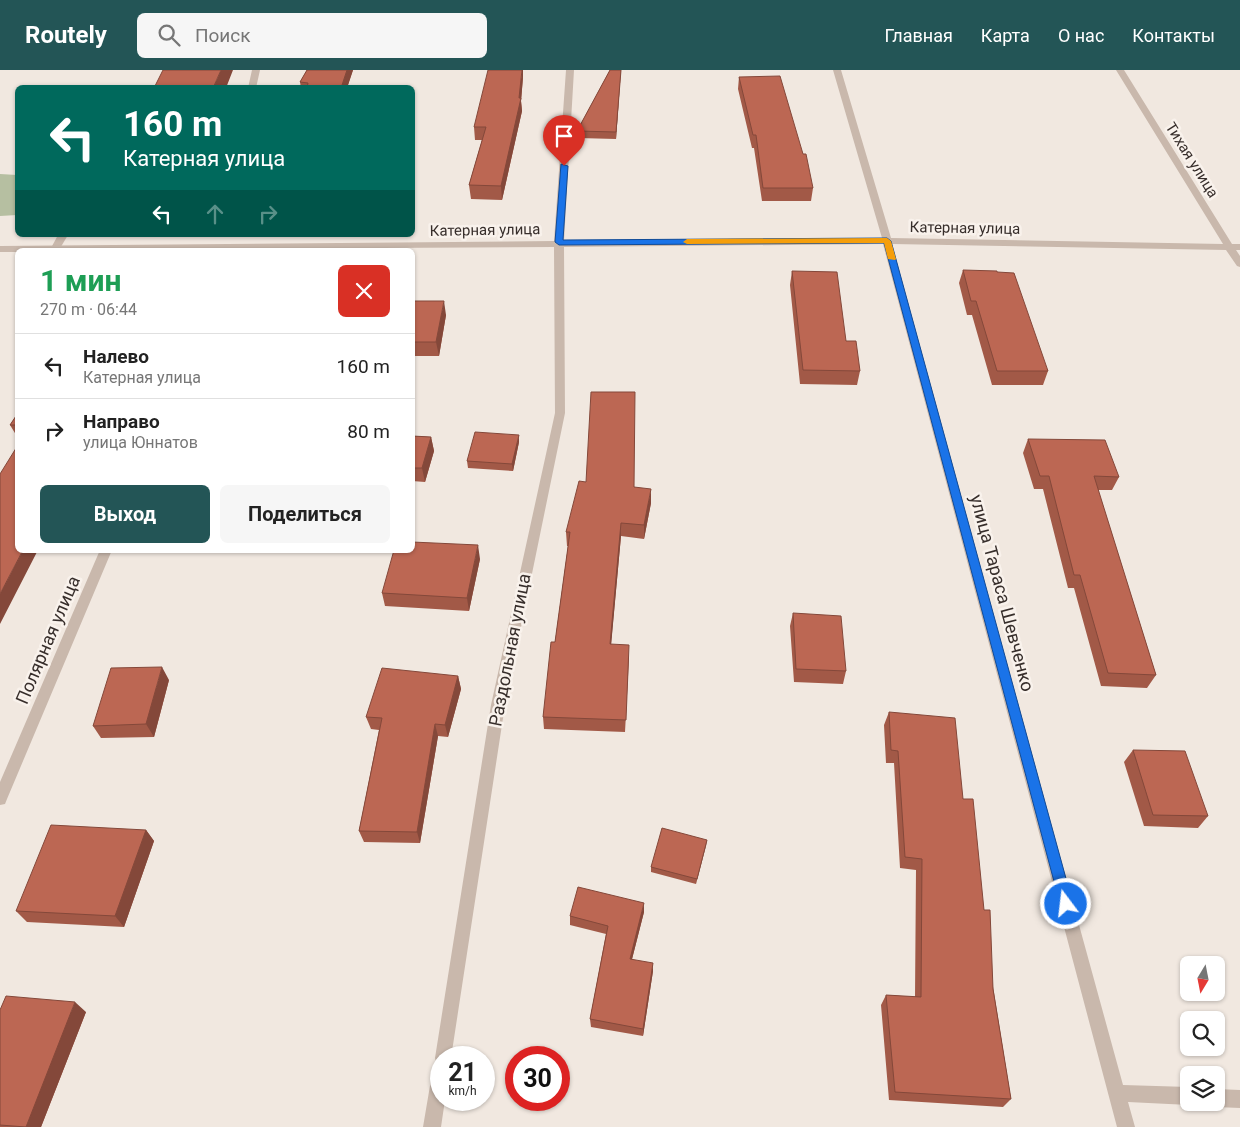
<!DOCTYPE html>
<html lang="ru">
<head>
<meta charset="utf-8">
<style>
  body { margin:0; font-family:Roboto,sans-serif; background:#f6f6f6; color:#222; height:100vh; display:flex; flex-direction:column; font-size:19px; white-space:nowrap }
  * { box-sizing:border-box; margin:0 }
  p { font-size:16px; color:#767676 }
  .icon { flex:none; width:28px; height:28px; fill:none; stroke:currentColor; stroke-width:2; stroke-linecap:round; stroke-linejoin:round }
  .map { position:relative; flex:1; overflow:hidden }
  .sheet { position:absolute; left:15px; top:178px; width:400px; height:305px; display:flex; flex-direction:column; background:#fff; border-radius:8px; box-shadow:0 1px 4px #0004 }
  .sheet>* { flex:none }
  .banner { position:absolute; left:15px; top:15px; width:400px; height:152px; border-radius:8px; box-shadow:0 1px 4px #0004; background:#00695c; color:#fff; overflow:hidden }
  .needle { width:32px; rotate:190deg }
  .buttons { position:absolute; left:1180px; top:886px; display:grid; gap:10px }
  .buttons a { display:grid; place-items:center; width:45px; height:45px; border-radius:8px; background:#fff; box-shadow:0 1px 4px #0004; font-size:25px }
  .speed { position:absolute; left:430px; top:976px; display:flex; gap:10px; font-size:25px; font-weight:700; text-align:center }
  .speed>* { display:grid; place-content:center; width:65px; height:65px; border-radius:50%; background:#fff; box-shadow:0 1px 4px #0004; line-height:1 }
  .speed small { font-size:12px; font-weight:400 }
  .speed .limit { border:8px solid #d22; background:#fff; color:#111 }
  .pin { position:absolute; display:grid; place-items:center; width:42px; height:42px; color:#fff; margin:-51px -21px; border-radius:50% 50% 50% 0; rotate:-45deg; box-shadow:0 0 5px #0007 }
  .pin .icon { rotate:45deg }
  .me { position:absolute; width:55px; margin:-28px; rotate:345deg; stroke-linejoin:round; filter:drop-shadow(0 0 4px #0008) }
  .turn { display:flex; align-items:center; gap:18px; height:105px; padding:0 25px; font-size:22px }
  .turn .icon { width:65px; height:65px; stroke-width:2.5 }
  .turn b { display:block; font-size:35px; line-height:42px }
  .lanes { display:flex; align-items:center; height:48px; padding:0 25px; background:#0003; justify-content:center; gap:25px; direction:ltr }
  .lanes .off { opacity:.35 }
  .round { display:grid; place-items:center; flex:none; width:52px; height:52px; border-radius:8px; background:#f6f6f6 }
  .summary { display:flex; align-items:center; justify-content:space-between; height:85px; padding:0 25px }
  h1 { font-size:30px; font-weight:700; line-height:38px; color:#1e9e55 }
  .button { display:flex; gap:10px; margin-top:auto; padding:10px 25px }
  .button a { flex:1; height:58px; border-radius:8px; background:#235556; color:#fff; font-size:20px; font-weight:700; line-height:58px; text-align:center }
  .button a+a { background:#f6f6f6; color:#222 }
  ul { padding:0; list-style:none }
  li { display:flex; align-items:center; gap:15px; height:65px; padding:0 25px; border-top:1px solid #e0e0e0 }
  li div { flex:1 }
  li b { display:block; font-size:19px }
  li em { font-style:normal }
  header { display:flex; align-items:center; gap:30px; box-sizing:border-box; height:70px; padding:0 25px; background:#235556; color:#fff }
  header strong { font-size:24px }
  nav { display:flex; gap:28px; margin-inline-start:auto; font-size:18px }
  .search { width:350px; height:45px; background:#f6f6f6; display:flex; align-items:center; gap:12px; box-sizing:border-box; padding:0 18px; border-radius:8px; color:#767676; font-size:19px }
  .map>svg:first-child { display:block }
  .green { fill:#b6bfa1 }
  .lines { fill:none; stroke-linecap:round; stroke-linejoin:round }
  .lane { fill:#c9b8ac; fill-rule:evenodd }
  .street { fill:#c9b8ac; fill-rule:evenodd }
  .wall { fill:#a25947 }
  .shaded-wall { fill:#84483a }
  .building { fill:#bc6753; stroke:#84483a }
  .route { fill:#1a73e8; stroke:#114b97 }
  .slow { fill:#f59e0b }
  .labels { text-anchor:middle; stroke-width:5; stroke-linejoin:round; paint-order:stroke }
  .far-street-label { font-size:15px; fill:#372e2b; stroke:#f9f2ec }
  .street-label { font-size:18px; fill:#372e2b; stroke:#f9f2ec }
</style>
</head>
<body>
<header>
<strong>Routely</strong>
<div class="search"><svg class="icon" aria-label="search" viewBox="0 0 24 24"><circle cx="10" cy="10" r="6"/><path d="M15 15l6 6"/></svg>Поиск</div>
<nav><a>Главная</a><a>Карта</a><a>О нас</a><a>Контакты</a></nav>
</header>
<div class="map">
<svg width="1240" height="1057" viewBox="0 0 1240 1057">
  <rect width="100%" height="100%" fill="#f1e8e0"/>
  <!-- green -->
  <path class="green" d="M0 104 17 105V145L0 146Z"/>
  <g class="lines">
    <!-- lane -->
    <path class="lane" d="M58 165H68L59 180H53L51 178Z"/>
    <!-- street -->
    <path class="street" d="M252 0H260L256 18H248Z
      M566 0H574L564 171 882 168 833 0H841L891 168 1223 174 1116 0H1124L1232 174H1240V180H1236L1240 186V197L1237 196 1226 180 892 174 1123 1015 1189 1017V1032H1194L1189 1035 1128 1032 1135 1057H1117L883 174 564 177 565 343 505 635 451 988H441V1030H445L441 1057H423L433 998 436 992 435 988 491 635 555 343 554 177 18 180V182H0V176L554 171Z
      M100 480H112L7 729 5 734 0 735V712Z
      M1216 1019 1240 1020V1038L1216 1037 1210 1034 1209 1032H1216Z"/>
  </g>
  <!-- wall -->
  <path class="wall" d="M307 0H353L347 18H301L300 12Z
    M610 0H621L616 69 578 68 577 61Z
    M523 7 521 31 522 41 502 130 471 129 469 115 482 70H475L474 57Z
    M739 7 813 118 811 131H762L754 78H752L738 19Z
    M963 200 1048 301 1043 315H992L972 245H967L959 213Z
    M792 201 846 271 860 301 857 315 800 314 790 215Z
    M412 231 446 245 439 286H412Z
    M18 343V368L10 355Z
    M412 366 431 367 434 381 425 412 412 411Z
    M1028 369 1119 407 1112 420H1098L1156 605 1147 618 1101 616 1074 518H1068L1043 419H1034L1023 383Z
    M519 372 513 401 468 398 467 391Z
    M634 417 651 433 644 469 621 466 611 574 629 588 625 662 544 659 543 647 555 572 568 476H567L566 462Z
    M480 489 469 541 385 536 382 523Z
    M793 543 846 601 843 614 794 612 790 556Z
    M458 606 461 619 448 667 438 666 420 773 364 772 359 761 379 660 371 659 366 647Z
    M169 610 154 667 101 668 93 656Z
    M889 642 963 729 1011 1029 1003 1037 889 1030 881 935 886 925 915 927 916 800 900 798 894 693H886L884 655Z
    M1133 680 1208 746 1198 758 1144 756 1124 692Z
    M146 760 154 771 124 857 27 852 16 841Z
    M707 770 696 814 651 802V797Z
    M644 842 632 889 653 901 643 966 591 957 590 949 606 864 570 855V846Z
    M0 940 86 942 41 1057H0Z"/>
  <!-- shaded-wall -->
  <path class="shaded-wall" d="M221 0H233L226 18H213Z
    M347 0H353L347 18H341Z
    M522 0H523V7L521 31 522 41 502 130 501 116 519 28Z
    M621 0 616 69V62Z
    M444 231 446 245 439 286 436 272Z
    M519 365V372L513 401 512 394Z
    M431 367 434 381 425 412 422 398Z
    M651 419V433L644 469V455Z
    M621 453V466L610 587V574Z
    M478 475 480 489 469 541 467 528Z
    M23 480H38L0 554V524Z
    M162 597 169 610 154 667 146 654Z
    M458 606 461 619 448 667 445 655Z
    M435 654 438 666 420 773 417 762Z
    M146 760 154 771 124 857 115 846Z
    M707 770 706 776 696 814 697 809Z
    M644 833V842L630 897V889Z
    M653 893V901L643 966V959Z
    M75 932 86 942 41 1057H26Z"/>
  <!-- building -->
  <path class="building" d="M163 0H221L213 18H154Z
    M307 0H347L341 18H307L308 13 300 12Z
    M488 0H522L519 28H521L501 116 469 115 486 57H474Z
    M610 0H621L616 62 577 61Z
    M780 6 803 84H806L813 118H763L756 65H753L739 7Z
    M963 200 997 201V202L1014 203 1048 301H997L976 231H971Z
    M792 201 837 202 846 271H856L860 301 803 300Z
    M412 231H444L436 272H412Z
    M591 322H635L634 417 651 419 644 455 621 453 610 574 629 575 626 650 543 647 551 572H555L570 462H566L579 411 586 412Z
    M18 343V355H10Z
    M475 362 519 365 512 394 467 391Z
    M412 366 431 367 422 398H412Z
    M1028 369 1105 370 1119 407 1094 406 1156 605 1108 603 1080 505H1074L1049 406H1040Z
    M18 375V480H23L0 524V404Z
    M412 472 478 475 467 528 382 523 394 480H412Z
    M793 543 841 546 846 601 796 599Z
    M162 597 146 654 93 656 111 598Z
    M382 598 458 606 445 655 435 654 417 762 359 761 382 648 366 647Z
    M889 642 955 648 963 729H973L984 840H990L993 919 1011 1029 895 1022 886 925 921 927 922 789 905 787 898 681 891 680Z
    M1133 680 1185 681 1208 746 1153 745Z
    M51 755 146 760 115 846 16 841Z
    M662 758 707 770 697 809 651 797Z
    M578 817 644 833 630 889 653 893 643 959 590 949 608 856 570 846Z
    M6 926 75 932 26 1057 0 1055V940Z"/>
  <!-- route -->
  <path class="route" d="M561 94 568 96 563 170 887 168 891 171 1073 834 1071 838 1066 840 1062 838 1060 834 884 173 559 175 555 172Z"/>
  <!-- slow -->
  <path class="slow" d="M887 168 891 171 896 189 895 190 888 189 884 173 687 174 683 172 687 169Z"/>
  <g class="labels">
    <!-- far-street labels -->
    <g class="far-street-label">
      <text transform="translate(1192 90) rotate(58)" y="5">Тихая улица</text>
      <text transform="translate(965 158) rotate(1)" y="5">Катерная улица</text>
      <text transform="translate(485 160) rotate(-1)" y="5">Катерная улица</text>
    </g>
    <!-- street labels -->
    <g class="street-label">
      <text transform="translate(1002 523) rotate(75)" y="6">улица Тараса Шевченко</text>
      <text transform="translate(48 570) rotate(-67)" y="6">Полярная улица</text>
      <text transform="translate(510 580) rotate(-79)" y="6">Раздольная улица</text>
    </g>
  </g>
</svg>
<div class="buttons">
<a><svg class="needle" viewBox="-14 -14 28 28"><path d="M0-13l5 13h-10z" fill="#e53935"/><path d="M0 13l5-13h-10z" fill="#767676"/></svg></a>
<a><svg class="icon" aria-label="search" viewBox="0 0 24 24"><circle cx="10" cy="10" r="6"/><path d="M15 15l6 6"/></svg></a>
<a><svg class="icon" aria-label="layers" viewBox="0 0 24 24"><path d="M12 4l9 5-9 5-9-5zM3 14l9 5 9-5"/></svg></a>
</div>
<div class="speed"><div>21<small>km/h</small></div><div class="limit">30</div></div>
<div class="pin" style="left:564px;top:96px;background:#d93025"><svg class="icon" aria-label="arrive" viewBox="0 0 24 24"><path d="M6 21V4h12l-3 4 3 4H6"/></svg></div>
<svg class="me" style="left:1066px;top:834px" viewBox="-20 -20 40 40"><circle r="17" fill="#1a73e8" stroke="#fff" stroke-width="3"/><path d="M0-11L8 9 0 5-8 9z" fill="#fff"/></svg>
<div class="banner">
<div class="turn"><svg class="icon" aria-label="left" viewBox="0 0 24 24"><path d="M17 20v-9H6M10 6l-5 5 5 5"/></svg><div><b>160 m</b>Катерная улица</div></div>
<div class="lanes"><svg class="icon" aria-label="left" viewBox="0 0 24 24"><path d="M17 20v-9H6M10 6l-5 5 5 5"/></svg><svg class="icon off" aria-label="ahead" viewBox="0 0 24 24"><path d="M12 20V5M6 11l6-6 6 6"/></svg><svg class="icon off" aria-label="right" viewBox="0 0 24 24"><path d="M7 20v-9h11M14 6l5 5-5 5"/></svg></div>
</div>
<section class="sheet">
<div class="summary"><div><h1>1 мин</h1><p>270 m · 06:44</p></div><a class="round" style="background:#d93025;color:#fff"><svg class="icon" aria-label="close" viewBox="0 0 24 24"><path d="M6 6l12 12M18 6L6 18"/></svg></a></div>
<ul>
<li><svg class="icon" aria-label="left" viewBox="0 0 24 24"><path d="M17 20v-9H6M10 6l-5 5 5 5"/></svg><div><b>Налево</b><p>Катерная улица</p></div><em>160 m</em></li>
<li><svg class="icon" aria-label="right" viewBox="0 0 24 24"><path d="M7 20v-9h11M14 6l5 5-5 5"/></svg><div><b>Направо</b><p>улица Юннатов</p></div><em>80 m</em></li>
</ul>
<div class="button"><a>Выход</a><a>Поделиться</a></div>
</section>
</div>
</body>
</html>
